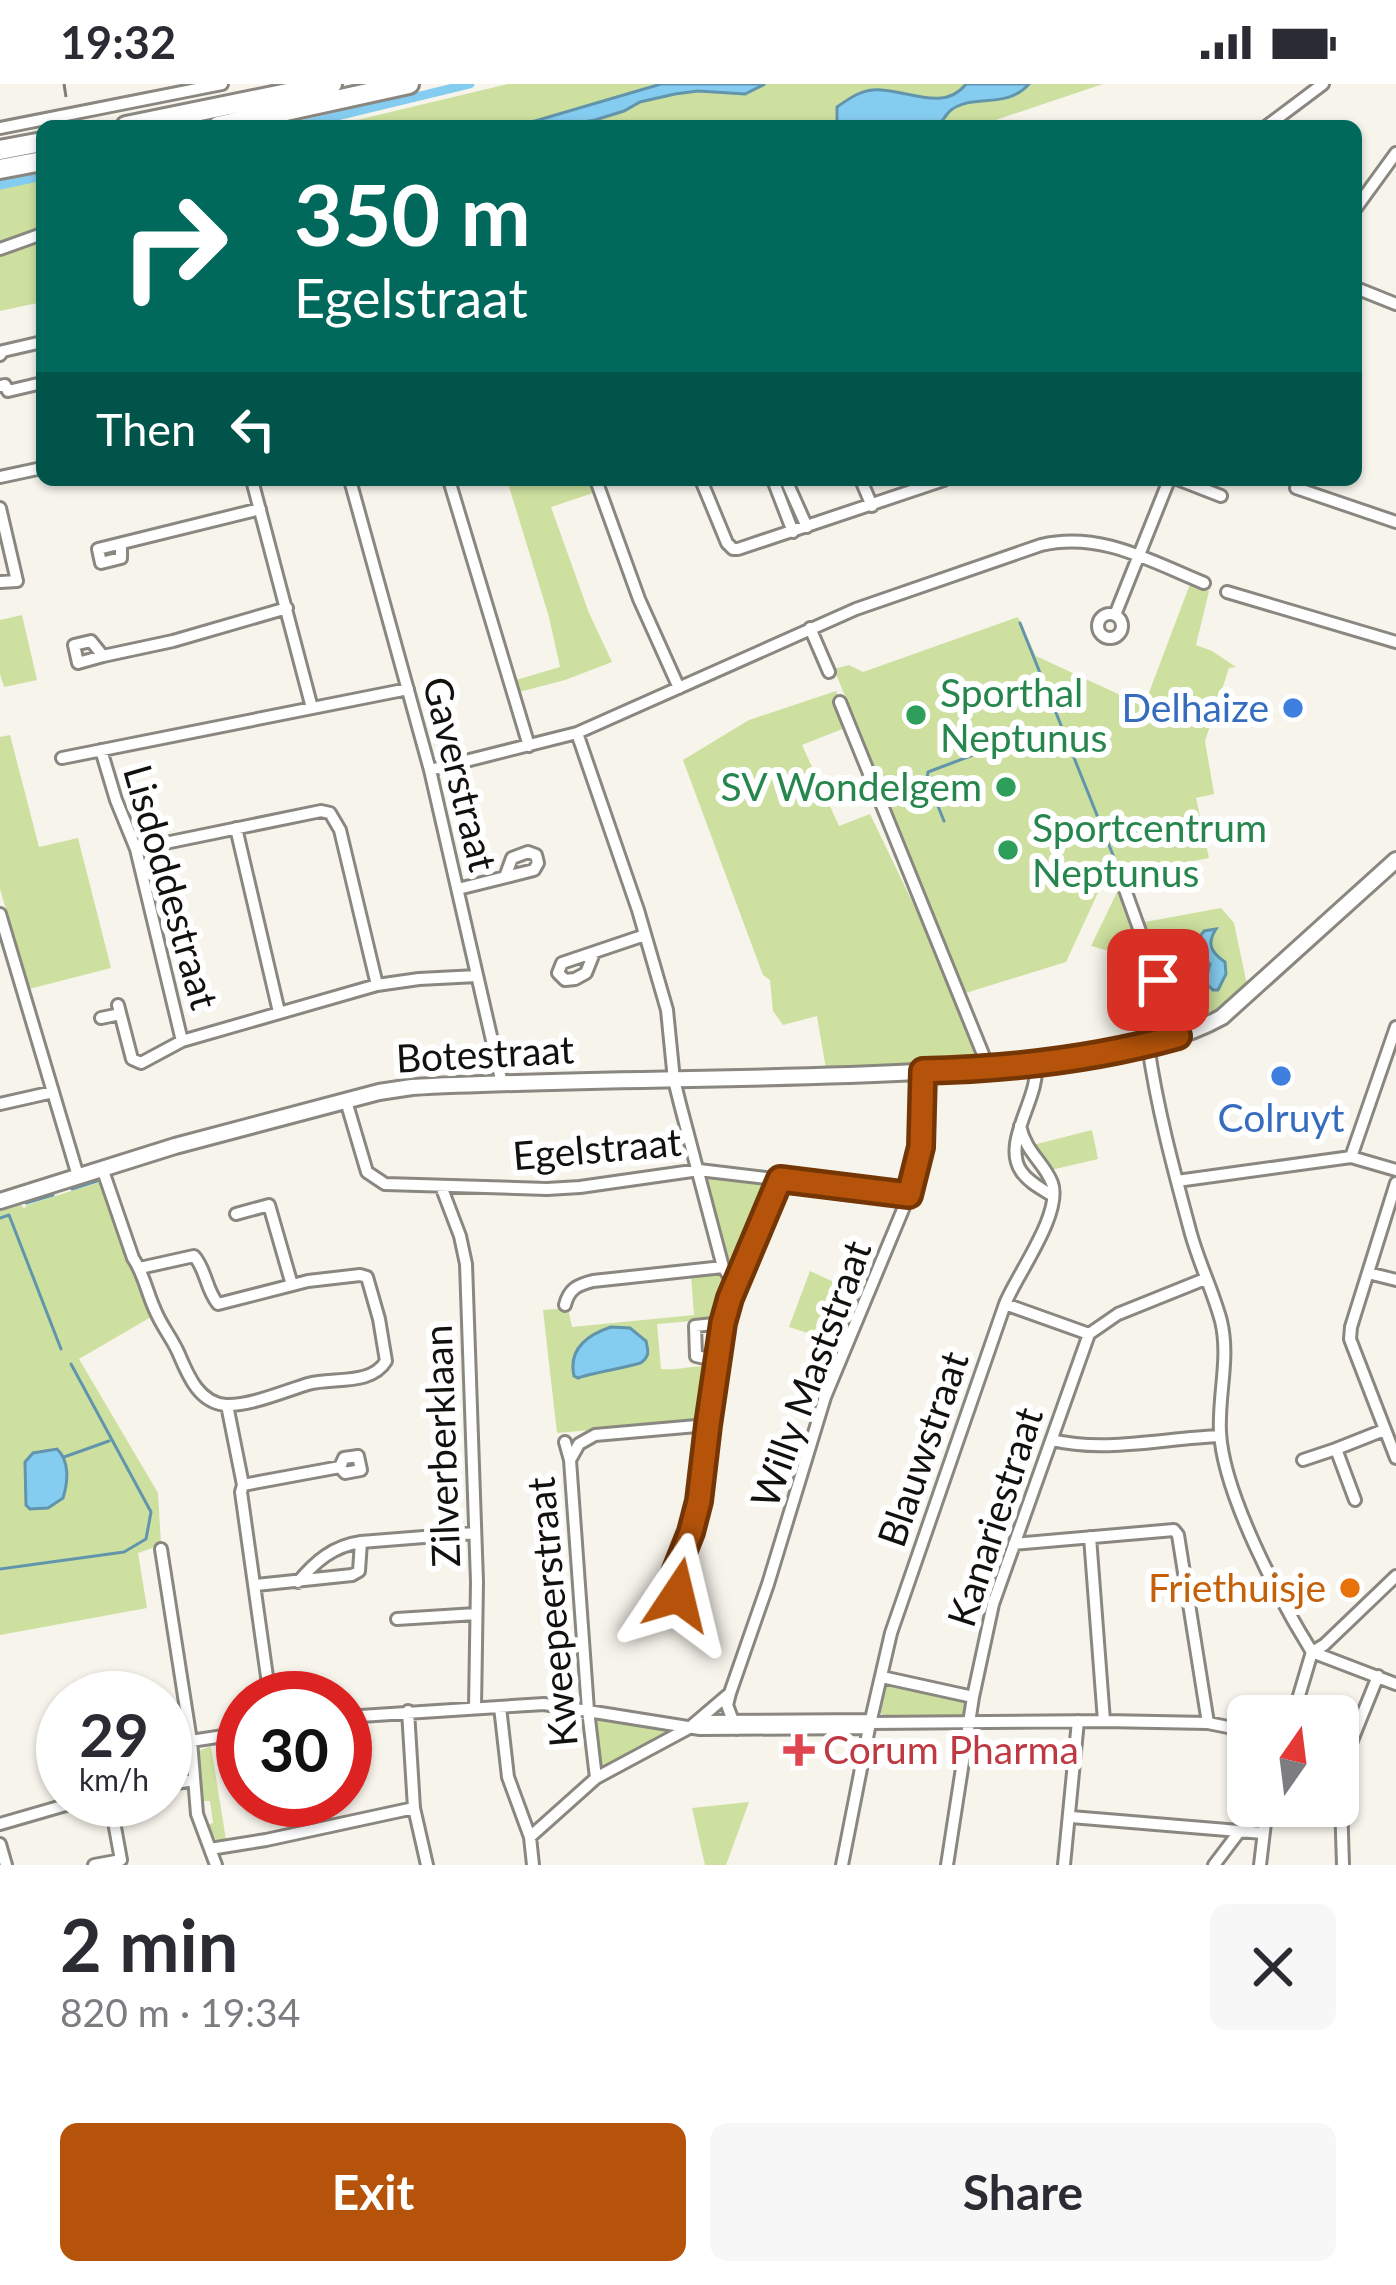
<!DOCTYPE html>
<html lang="en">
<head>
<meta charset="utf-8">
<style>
  body { margin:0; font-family:Lato,sans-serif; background:#f7f7f7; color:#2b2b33; height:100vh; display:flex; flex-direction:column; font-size:45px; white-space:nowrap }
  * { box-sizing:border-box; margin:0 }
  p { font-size:39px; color:#7c7c81 }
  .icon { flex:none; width:66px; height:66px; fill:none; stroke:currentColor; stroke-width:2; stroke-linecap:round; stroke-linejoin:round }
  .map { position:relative; height:1781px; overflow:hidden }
  .panel { display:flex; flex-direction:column; background:#fff; flex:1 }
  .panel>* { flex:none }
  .banner { position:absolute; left:36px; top:36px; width:1326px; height:366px; border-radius:18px; box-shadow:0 3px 9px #0004; background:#00695c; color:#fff; overflow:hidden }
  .needle { width:78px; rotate:14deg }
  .controls { position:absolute; left:1227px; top:1611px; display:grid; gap:24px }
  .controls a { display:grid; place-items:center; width:132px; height:132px; border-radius:18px; background:#fff; box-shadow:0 3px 9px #0004; font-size:60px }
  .speed { position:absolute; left:36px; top:1587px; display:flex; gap:24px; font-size:60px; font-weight:700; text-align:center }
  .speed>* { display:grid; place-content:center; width:156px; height:156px; border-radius:50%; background:#fff; box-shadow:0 3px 9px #0004; line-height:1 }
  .speed small { font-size:30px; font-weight:400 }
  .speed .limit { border:18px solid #d22; background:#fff; color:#111 }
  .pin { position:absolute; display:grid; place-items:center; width:102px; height:102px; color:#fff; margin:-51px; border-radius:24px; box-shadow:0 6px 18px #0006 }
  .me { position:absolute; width:132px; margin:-66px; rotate:10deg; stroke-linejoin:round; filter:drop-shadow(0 0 9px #0008) }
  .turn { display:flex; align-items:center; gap:42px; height:252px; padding:0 60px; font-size:54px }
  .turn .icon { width:156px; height:156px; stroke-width:2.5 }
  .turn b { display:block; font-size:84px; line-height:102px }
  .then { display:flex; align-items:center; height:114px; padding:0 60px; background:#0003; gap:24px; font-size:45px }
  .round { display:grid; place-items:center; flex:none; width:126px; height:126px; border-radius:18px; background:#f7f7f7 }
  .head { display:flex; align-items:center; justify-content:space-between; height:204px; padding:0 60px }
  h1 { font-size:72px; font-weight:700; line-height:90px }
  .button { display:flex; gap:24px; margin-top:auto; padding:24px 60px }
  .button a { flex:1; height:138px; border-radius:18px; background:#b45309; color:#fff; font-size:48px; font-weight:700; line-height:138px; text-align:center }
  .button a+a { background:#f7f7f7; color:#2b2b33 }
  .status { display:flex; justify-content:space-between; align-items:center; height:84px; padding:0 60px; background:#fff; direction:ltr }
  .status svg { height:33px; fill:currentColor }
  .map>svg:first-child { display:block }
  .green { fill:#cde09f }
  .water { fill:#85cdf0; stroke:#6295ac; stroke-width:3 }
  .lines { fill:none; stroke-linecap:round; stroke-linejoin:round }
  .stream { stroke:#6295ac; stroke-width:3 }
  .canal { stroke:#85cdf0; stroke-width:9 }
  .street-casing { stroke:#89877f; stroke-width:16 }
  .secondary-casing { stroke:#89877f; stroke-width:20 }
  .highway-casing { stroke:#89877f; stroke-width:24 }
  .street { stroke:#fff; stroke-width:10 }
  .secondary { stroke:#fff; stroke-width:14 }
  .highway { stroke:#fff; stroke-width:18 }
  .rail { stroke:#7f7d77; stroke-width:3; stroke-dasharray:24 12; stroke-linecap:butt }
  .route-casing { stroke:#753606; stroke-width:30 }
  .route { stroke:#b45309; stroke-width:21 }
  .shop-dot { fill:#3f7fe0; stroke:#fff; stroke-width:4.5 }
  .leisure-dot { fill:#2e9e5b; stroke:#fff; stroke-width:4.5 }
  .food-dot { fill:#e8710a; stroke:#fff; stroke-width:4.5 }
  .health-dot { fill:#e0444e; stroke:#fff; stroke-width:4.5 }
  .labels { text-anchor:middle; stroke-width:12; stroke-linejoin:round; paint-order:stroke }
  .leisure-label { font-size:39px; fill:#27864d; stroke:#fff; text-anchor:start }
  .shop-label { font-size:39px; fill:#366cbe; stroke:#fff; text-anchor:end }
  .street-label { font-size:39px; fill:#12110e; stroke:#fff }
  .food-label { font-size:39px; fill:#c56008; stroke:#fff; text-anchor:end }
  .health-label { font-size:39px; fill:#be3a42; stroke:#fff; text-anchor:start }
</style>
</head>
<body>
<div class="status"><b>19:32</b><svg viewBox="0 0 49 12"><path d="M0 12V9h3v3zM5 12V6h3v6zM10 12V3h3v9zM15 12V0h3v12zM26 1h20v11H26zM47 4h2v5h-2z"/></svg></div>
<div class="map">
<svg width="1396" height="1781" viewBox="0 0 1396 1781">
  <rect width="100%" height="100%" fill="#f6f4eb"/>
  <!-- green -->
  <path class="green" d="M508 0H1103L978 42H332Z
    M42 96V145L0 160V104Z
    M42 153V218L0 227V169Z
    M507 396H594L596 408 551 423 589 529 612 578 565 596 519 608 516 596 560 583 549 533Z
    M1190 500 1209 507 1196 561 1212 567 1236 583 1229 584 1205 657 1214 710 1196 714 1209 774 1125 791 1122 795 1113 776 1066 878 956 912 980 978 826 985 817 932 783 941 773 927 770 896 763 891 683 676 749 636 836 607 850 642 802 661 839 742 870 730 936 867 945 864 849 629V622L834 585 849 581 863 588 1018 533 1036 572 1144 622Z
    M22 531 37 596 4 603 0 590V536Z
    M10 651 39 763 78 754 111 884 29 905 0 805V653Z
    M1121 800 1146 871 1121 881 1113 868 1091 862Z
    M1221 824 1234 839 1247 901 1218 926 1179 945 1140 839Z
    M1092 1046 1098 1075 1051 1086 1033 1061Z
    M709 1093 769 1099 773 1102 723 1231 716 1235 657 1240 661 1285C679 1287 695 1280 712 1283L706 1332 700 1336 557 1349 543 1226 568 1224 572 1243 694 1231 691 1191 724 1187 705 1098Z
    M100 1098 126 1176 136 1191 151 1233 79 1275 158 1409 161 1461 138 1469 147 1524 0 1551V1126L21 1120 24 1125 27 1121Z
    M810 1187 860 1210 839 1259 789 1243Z
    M887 1602 964 1617 967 1631 960 1635 883 1633 879 1624 883 1603Z
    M595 1633 677 1645 601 1687Z
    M211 1662 226 1756 218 1757 209 1750 206 1741 213 1739 210 1717H201L198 1667Z
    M749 1718 726 1781H705L692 1724Z"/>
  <!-- water -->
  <path class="water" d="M661 0H765L745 10 698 7 675 10 640 18 624 27 595 36 561 42H518Z
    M966 0H1029C1006 26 974 9 951 26 946 30 943 37 938 42H840L837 40V23C851 13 864 4 882 6 911 8 945 27 966 0Z
    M1216 845C1207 859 1210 868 1225 878L1226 890 1218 906H1213L1205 899 1210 880 1203 874 1198 855 1204 847Z
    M611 1243 630 1244 646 1257C648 1267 650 1271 642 1278 637 1282 590 1289 578 1294L574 1292C568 1265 587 1251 611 1243Z
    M57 1365C70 1377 68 1398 63 1414L48 1424 30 1425 26 1421 25 1378 33 1369Z"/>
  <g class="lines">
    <!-- stream -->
    <path class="stream" d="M1020 539 1115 776
      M944 737 927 695 928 688 989 665
      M72 1105 97 1097
      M26 1119 53 1111
      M0 1134 9 1131 61 1265
      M64 1373 109 1357
      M0 1485 124 1468 146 1455 151 1428 71 1280"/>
    <!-- canal -->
    <path class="canal" d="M296 42 470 0
      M0 101 42 92"/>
    <!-- street casing -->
    <g class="street-casing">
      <path id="street" d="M1267 42 1323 0
        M0 44 222 0
        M1356 124 1396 69
        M0 165 42 150
        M1356 204 1396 220
        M0 271 3 267 42 258
        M0 302 5 301 8 307 42 299
        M0 393 42 384
        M252 396 312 624
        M350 396 430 686 502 1000
        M449 396 529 662
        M596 396 639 515 679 604
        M701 396 727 459 733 465H738L944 396
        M773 396 793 448
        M786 396 807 443
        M861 396 872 422
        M1180 396 1221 412
        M1296 404 1396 438
        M0 424 17 497 0 498
        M121 461V474L101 479 98 465 260 425
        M1227 508 1396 558
        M1098 542a12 12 0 1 1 24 0a12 12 0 1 1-24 0Z
        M1115 531 1169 396
        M810 544 829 588
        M103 572 78 579 74 561 91 557 103 572 173 557 287 524
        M840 618 989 985
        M577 649 638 826 667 926 674 996 680 1020 723 1183 734 1200
        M101 666 116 716 136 765 182 957
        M62 674 408 605
        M430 686 577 649 856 525 1041 461C1100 447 1150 477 1204 499
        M236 744 279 928
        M136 765 321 727 330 729 340 746 377 901
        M1123 800 1178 953
        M458 805 534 786 538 779 536 771 528 768 512 774 505 793
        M0 830 78 1092
        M594 869 586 889 575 895 565 896 558 889 562 879 645 851
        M118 921 132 975 141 979 182 957 377 901 419 895 477 892
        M101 934 120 930
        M1148 961C1157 1025 1174 1087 1191 1150 1199 1179 1213 1207 1221 1237 1230 1274 1218 1311 1220 1348 1223 1409 1279 1515 1312 1568
        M1035 980C1042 1011 1001 1057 1021 1087 1028 1098 1042 1105 1053 1112
        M346 1017 367 1088 385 1100 547 1105 580 1103 699 1086 909 1111
        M0 1020 53 1008
        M1351 1073 1396 943
        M102 1084 133 1174C144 1190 147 1209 155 1226 161 1241 171 1253 178 1268 187 1289 198 1319 226 1321 250 1322 285 1307 308 1300 333 1293 371 1302 386 1277L379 1235 367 1193 360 1191 308 1197 218 1220C206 1206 206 1185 194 1172L140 1184
        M1177 1097 1351 1073 1396 1086
        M1396 1099 1351 1243 1350 1255 1396 1374
        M441 1102 460 1152 466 1180 477 1498 475 1624
        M236 1130 269 1121 292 1201
        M1368 1189 1396 1196
        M1005 1220 1089 1250
        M565 1221C569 1205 577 1201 593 1197L723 1183
        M1089 1250 1118 1230 1205 1195
        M718 1277 696 1272 695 1242 723 1239
        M227 1321 243 1401 241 1408 270 1614
        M1052 1356C1105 1369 1165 1354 1220 1352
        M565 1358 570 1376 588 1626 596 1694
        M570 1376 579 1360 595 1351 708 1341
        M1303 1376 1336 1365
        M243 1401 340 1383 345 1389 361 1386 358 1372 344 1374 340 1383
        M1355 1416 1336 1365 1384 1346
        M1090 1453 1104 1637
        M361 1458 474 1449
        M1014 1460 1174 1446 1178 1451 1208 1639
        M161 1465 191 1657 197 1730 216 1781
        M256 1501 352 1491 359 1487 361 1458C333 1462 316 1477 298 1498
        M662 1532 660 1524 691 1448 699 1417 712 1315 730 1214 780 1095
        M662 1532H672L679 1514 672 1496
        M397 1535 476 1530
        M1312 1568 1324 1561 1396 1492
        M1312 1568 1396 1600
        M882 1593 973 1613
        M500 1623 508 1693 530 1753 533 1781
        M408 1627 414 1724 427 1781
        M1293 1632 1312 1568
        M345 1633 544 1620 700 1645 869 1644
        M700 1637 871 1636
        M870 1639 1104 1637 1208 1639 1248 1647
        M736 1645 727 1621 730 1609 768 1500 825 1313 909 1111 921 1063 923 987
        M191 1657 243 1649
        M165 1701 193 1696
        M1071 1733 1263 1749
        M0 1740 83 1716
        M530 1753 596 1694 689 1644 730 1609
        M0 1760 6 1781
        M210 1765 266 1756 414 1724
        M94 1781 121 1776 110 1716
        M842 1781 869 1644 891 1549 1005 1220C1016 1192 1063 1129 1052 1099 1044 1078 1026 1069 1020 1042
        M947 1781 973 1613 993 1520 1089 1250
        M1064 1781 1078 1637
        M1214 1781 1239 1748
        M1260 1781 1267 1722
        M1343 1781 1340 1686 1378 1592"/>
    </g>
    <!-- secondary casing -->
    <g class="secondary-casing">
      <path id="secondary" d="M0 1117 175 1062 379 1008 412 1003C580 994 749 997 917 988 977 985 1031 980 1090 970 1137 963 1181 956 1222 933L1396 776"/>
    </g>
    <!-- highway casing -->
    <g class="highway-casing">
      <path id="highway" d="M126 42 332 0
        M218 42 409 0
        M0 66 42 58
        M0 85 42 77"/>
    </g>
    <!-- street -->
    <use href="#street" class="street"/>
    <!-- secondary -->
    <use href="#secondary" class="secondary"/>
    <!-- highway -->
    <use href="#highway" class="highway"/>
    <!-- rail -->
    <path class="rail" d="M64 0 66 13"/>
  </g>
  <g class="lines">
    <!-- route casing -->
    <g class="route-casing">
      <path id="route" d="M678 1511 672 1496 691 1448 699 1417 708 1341 723 1239 730 1214 780 1095 909 1111 921 1063 923 987C1009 985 1096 975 1178 952L1158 896"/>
    </g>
    <!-- route -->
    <use href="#route" class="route"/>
  </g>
  <!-- markers -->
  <g class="shop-dot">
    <circle cx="1293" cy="624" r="12"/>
    <circle cx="1281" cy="992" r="12"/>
  </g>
  <g class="leisure-dot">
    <circle cx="916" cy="631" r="12"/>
    <circle cx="1006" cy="703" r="12"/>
    <circle cx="1008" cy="766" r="12"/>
  </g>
  <circle class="food-dot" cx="1350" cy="1504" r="12"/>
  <path class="health-dot" d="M793 1648h12v12h12v12h-12v12h-12v-12h-12v-12h12z"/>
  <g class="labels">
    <!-- leisure labels -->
    <g class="leisure-label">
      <text x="940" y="623">Sporthal<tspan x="940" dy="45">Neptunus</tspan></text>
      <text x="982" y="717" text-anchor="end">SV Wondelgem</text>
      <text x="1032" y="758">Sportcentrum<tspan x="1032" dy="45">Neptunus</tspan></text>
    </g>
    <!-- shop labels -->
    <g class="shop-label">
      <text x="1269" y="638">Delhaize</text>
      <text x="1281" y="1048" text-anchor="middle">Colruyt</text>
    </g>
    <!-- street labels -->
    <g class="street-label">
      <text transform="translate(460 690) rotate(76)" y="14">Gaverstraat</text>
      <text transform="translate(171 803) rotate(74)" y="14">Lisdoddestraat</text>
      <text transform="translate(485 970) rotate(-3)" y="14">Botestraat</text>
      <text transform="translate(597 1065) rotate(-5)" y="14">Egelstraat</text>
      <text transform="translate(811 1290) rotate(-70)" y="14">Willy Maststraat</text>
      <text transform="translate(442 1362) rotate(-92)" y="14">Zilverberklaan</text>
      <text transform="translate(923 1365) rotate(-71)" y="14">Blauwstraat</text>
      <text transform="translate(995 1433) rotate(-72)" y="14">Kanariestraat</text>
      <text transform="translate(552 1528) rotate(-95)" y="14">Kweepeerstraat</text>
    </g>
    <!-- food labels -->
    <g class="food-label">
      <text x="1326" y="1518">Friethuisje</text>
    </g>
    <!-- health labels -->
    <g class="health-label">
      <text x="823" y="1680">Corum Pharma</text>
    </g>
  </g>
</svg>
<div class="controls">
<a><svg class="needle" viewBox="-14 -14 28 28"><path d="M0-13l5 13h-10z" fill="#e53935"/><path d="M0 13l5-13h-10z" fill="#7c7c81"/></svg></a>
</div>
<div class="speed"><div>29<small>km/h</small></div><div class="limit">30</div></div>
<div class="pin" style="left:1158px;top:896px;background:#d93025"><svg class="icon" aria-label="arrive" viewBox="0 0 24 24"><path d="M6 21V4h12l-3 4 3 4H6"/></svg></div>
<svg class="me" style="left:678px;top:1511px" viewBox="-20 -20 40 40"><path d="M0-17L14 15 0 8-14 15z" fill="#b45309" stroke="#fff" stroke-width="4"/></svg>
<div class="banner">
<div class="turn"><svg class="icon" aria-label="right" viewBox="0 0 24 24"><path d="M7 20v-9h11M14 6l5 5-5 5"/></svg><div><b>350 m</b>Egelstraat</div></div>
<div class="then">Then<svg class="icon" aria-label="left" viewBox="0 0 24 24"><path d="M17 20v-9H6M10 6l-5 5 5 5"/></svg></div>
</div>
</div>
<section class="panel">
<div class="head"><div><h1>2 min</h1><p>820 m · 19:34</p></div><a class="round"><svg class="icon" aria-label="close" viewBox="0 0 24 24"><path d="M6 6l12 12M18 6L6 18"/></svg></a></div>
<div class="button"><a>Exit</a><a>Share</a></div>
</section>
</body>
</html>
